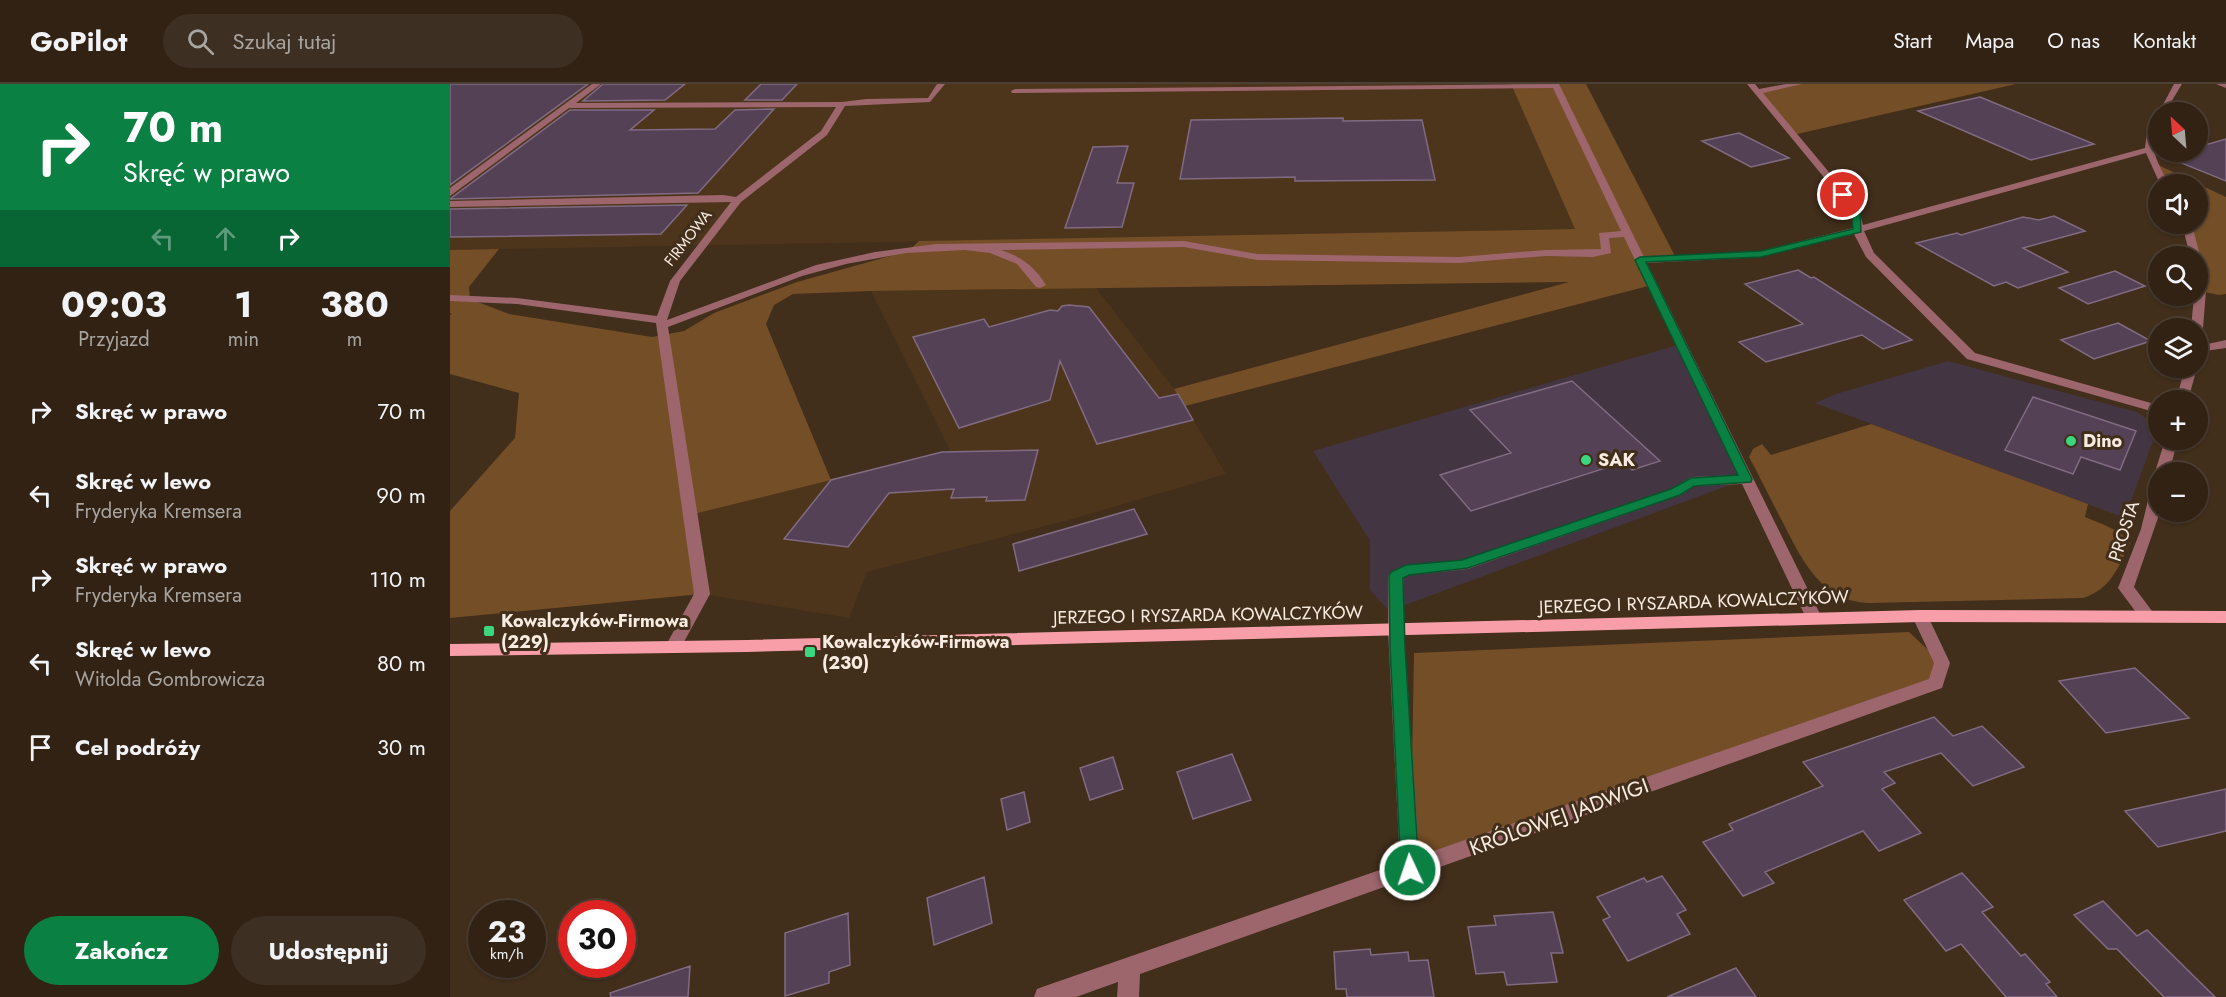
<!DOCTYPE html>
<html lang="pl">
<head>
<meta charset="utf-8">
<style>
  body { margin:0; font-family:Jost,sans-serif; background:#3d2f22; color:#f1f3f6; height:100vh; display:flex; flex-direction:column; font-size:22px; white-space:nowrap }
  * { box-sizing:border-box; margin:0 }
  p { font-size:20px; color:#a8a4a0 }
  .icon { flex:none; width:33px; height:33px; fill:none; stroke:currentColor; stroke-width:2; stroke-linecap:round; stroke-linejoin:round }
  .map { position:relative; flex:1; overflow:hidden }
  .sheet { display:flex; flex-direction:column; background:#312214; width:450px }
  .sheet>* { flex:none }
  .hud { background:#0b8043; color:#fff; overflow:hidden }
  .needle { width:39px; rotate:334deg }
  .buttons { position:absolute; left:1698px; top:18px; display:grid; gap:12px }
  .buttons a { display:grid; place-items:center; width:60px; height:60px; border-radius:50%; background:#312214; box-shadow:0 2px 4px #0004,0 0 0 2px #4c3f34; font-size:30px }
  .speed { position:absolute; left:18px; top:816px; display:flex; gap:12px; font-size:30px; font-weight:700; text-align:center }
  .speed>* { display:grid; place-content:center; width:78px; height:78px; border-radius:50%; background:#312214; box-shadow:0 2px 4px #0004,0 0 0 2px #4c3f34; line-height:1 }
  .speed small { font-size:15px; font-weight:400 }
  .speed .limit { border:9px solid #d22; background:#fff; color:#111 }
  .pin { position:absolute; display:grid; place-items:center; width:51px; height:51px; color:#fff; margin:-26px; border:3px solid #fff; border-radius:50%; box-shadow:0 2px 6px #0007 }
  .me { position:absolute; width:66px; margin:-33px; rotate:357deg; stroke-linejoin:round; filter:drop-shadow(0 0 4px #0008) }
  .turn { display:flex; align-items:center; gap:21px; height:126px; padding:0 24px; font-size:27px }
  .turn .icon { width:78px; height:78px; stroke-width:2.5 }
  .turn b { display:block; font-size:42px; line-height:51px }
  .lanes { display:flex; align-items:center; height:57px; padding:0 24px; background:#0003; justify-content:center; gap:30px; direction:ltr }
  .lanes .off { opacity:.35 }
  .eta { display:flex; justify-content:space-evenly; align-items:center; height:102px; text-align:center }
  .eta b { font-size:36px; font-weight:700; line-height:42px }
  .action { display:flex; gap:12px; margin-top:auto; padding:12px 24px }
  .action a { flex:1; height:69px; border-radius:36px; background:#0b8043; color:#fff; font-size:24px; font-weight:700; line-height:69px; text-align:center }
  .action a+a { background:#3d2f22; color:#f1f3f6 }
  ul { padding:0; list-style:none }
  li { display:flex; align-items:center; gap:18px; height:84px; padding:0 24px }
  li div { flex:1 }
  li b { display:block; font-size:22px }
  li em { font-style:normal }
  header { display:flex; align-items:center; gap:36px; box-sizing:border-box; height:84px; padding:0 30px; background:#312214; border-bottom:2px solid #4c3f34 }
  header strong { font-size:28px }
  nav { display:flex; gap:33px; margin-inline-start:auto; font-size:21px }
  .search { width:420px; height:54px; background:#3d2f22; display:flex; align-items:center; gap:15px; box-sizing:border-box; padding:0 21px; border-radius:33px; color:#a8a4a0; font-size:22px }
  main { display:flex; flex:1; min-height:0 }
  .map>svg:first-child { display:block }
  .commercial { fill:#443542 }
  .built { fill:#4d351c }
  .green { fill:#744e26 }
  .building { fill:#544155; stroke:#806b82; stroke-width:1.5 }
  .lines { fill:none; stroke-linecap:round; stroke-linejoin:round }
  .minor { fill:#9c666c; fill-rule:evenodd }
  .major { fill:#f79ea8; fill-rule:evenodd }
  .route { fill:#0b8043; stroke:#07532c; stroke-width:1.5 }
  .poi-dot { fill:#3ad77f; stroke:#412e1b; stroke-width:2 }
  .labels { text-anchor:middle; stroke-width:6; stroke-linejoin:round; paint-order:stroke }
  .far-street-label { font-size:15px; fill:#f8ebe0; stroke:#412e1b }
  .poi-label { font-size:18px; font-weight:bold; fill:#f8ebe0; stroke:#412e1b; text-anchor:start }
  .street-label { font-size:18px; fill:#f8ebe0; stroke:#412e1b }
  .near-street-label { font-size:21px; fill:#f8ebe0; stroke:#412e1b }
</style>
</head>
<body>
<header>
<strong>GoPilot</strong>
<div class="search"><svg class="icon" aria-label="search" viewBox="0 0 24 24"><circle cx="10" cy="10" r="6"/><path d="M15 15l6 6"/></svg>Szukaj tutaj</div>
<nav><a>Start</a><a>Mapa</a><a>O nas</a><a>Kontakt</a></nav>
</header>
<main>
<section class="sheet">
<div class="hud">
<div class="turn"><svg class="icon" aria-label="right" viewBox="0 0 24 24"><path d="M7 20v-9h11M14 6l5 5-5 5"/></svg><div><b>70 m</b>Skręć w prawo</div></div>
<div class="lanes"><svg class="icon off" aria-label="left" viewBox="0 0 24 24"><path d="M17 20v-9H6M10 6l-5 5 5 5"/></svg><svg class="icon off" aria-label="ahead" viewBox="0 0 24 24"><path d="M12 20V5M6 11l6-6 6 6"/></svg><svg class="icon" aria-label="right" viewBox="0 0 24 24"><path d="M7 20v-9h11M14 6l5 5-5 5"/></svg></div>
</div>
<div class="eta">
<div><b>09:03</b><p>Przyjazd</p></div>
<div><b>1</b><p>min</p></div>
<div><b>380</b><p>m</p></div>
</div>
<ul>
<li><svg class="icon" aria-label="right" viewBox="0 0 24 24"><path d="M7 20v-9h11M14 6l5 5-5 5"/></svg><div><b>Skręć w prawo</b></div><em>70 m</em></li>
<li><svg class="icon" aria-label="left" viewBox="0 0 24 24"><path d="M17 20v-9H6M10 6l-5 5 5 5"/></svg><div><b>Skręć w lewo</b><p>Fryderyka Kremsera</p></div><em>90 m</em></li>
<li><svg class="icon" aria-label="right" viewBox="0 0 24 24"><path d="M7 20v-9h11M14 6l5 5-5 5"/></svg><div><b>Skręć w prawo</b><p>Fryderyka Kremsera</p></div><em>110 m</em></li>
<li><svg class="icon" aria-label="left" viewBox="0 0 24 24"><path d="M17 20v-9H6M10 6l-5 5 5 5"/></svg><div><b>Skręć w lewo</b><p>Witolda Gombrowicza</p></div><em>80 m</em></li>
<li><svg class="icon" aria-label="arrive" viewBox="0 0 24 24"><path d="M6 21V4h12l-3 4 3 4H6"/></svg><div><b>Cel podróży</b></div><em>30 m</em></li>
</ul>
<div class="action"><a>Zakończ</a><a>Udostępnij</a></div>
</section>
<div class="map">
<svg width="1776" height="913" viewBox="0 0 1776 913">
  <rect width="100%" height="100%" fill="#412e1b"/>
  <!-- commercial -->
  <path class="commercial" d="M1231 260 1296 395 939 527 920 506V457L863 367Z
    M1498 277 1687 328 1708 343 1675 434 1365 319 1386 310Z"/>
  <!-- built -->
  <path class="built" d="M0 0H1061L1126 145 0 166Z
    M646 204 728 310 776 390 615 437 417 488 399 534 252 510 240 431 500 366 421 207Z"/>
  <!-- green -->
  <path class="green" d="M1061 0H1136L1226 174 1190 176 1202 201 735 322 724 305 1119 198 421 207 343 210 324 221 316 240 381 396 240 431 252 510 0 534V427L65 354 69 309 0 290V231L2 230 0 229V166L49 165 19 203 20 215 59 230 202 253 234 247 264 229 347 198 458 167 469 157 1125 145Z
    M1348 0H1566L1343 51 1307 8Z
    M1704 79 1776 113V210L1769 211 1750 207 1748 172 1737 140H1748V100H1714Z
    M1421 340 1638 420 1635 433C1651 440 1670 445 1680 459 1668 484 1661 505 1633 514L1419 519C1369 517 1351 473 1331 435 1320 414 1310 393 1299 373L1303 365 1312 360 1321 371Z
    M1459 548 1492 579 1486 599 960 786 964 569Z"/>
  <!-- building -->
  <path class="building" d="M0 0H138L0 101Z
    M153 0H235L215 16 133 17Z
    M311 0H347L332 16H295Z
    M1530 13 1644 60 1581 76 1468 27Z
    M324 25 248 109 0 115 120 26H204L180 46 265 45 285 26Z
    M893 34V37L972 36 985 96 845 97V93L730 95 741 36Z
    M1289 49 1339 74 1301 83 1252 57Z
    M1776 55V97L1714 72 1730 68H1748V63Z
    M678 62 667 99H684L672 143 615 144 643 63Z
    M237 121 211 150 0 153V125Z
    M1604 132 1635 147 1573 164 1618 188 1568 204 1556 198 1544 202 1466 159 1507 149 1511 151 1573 133 1589 136Z
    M1348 186 1361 194 1364 193 1462 256 1433 265 1412 251 1316 278 1289 258 1353 240 1295 200Z
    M1665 187 1695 202 1638 220 1609 204Z
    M619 221 639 223 709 314 728 310 743 336 647 360 610 277 600 316 509 344 463 253 534 235 539 243 600 226 608 227 612 222Z
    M1668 239 1701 257 1644 275 1611 256Z
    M1122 297 1210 377 1182 386 1174 378 1021 427 990 391 1061 369 1020 326Z
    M1583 313 1686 347 1670 386 1631 373 1623 390 1555 366Z
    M588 366 575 416 536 417 537 413 501 414 504 405 439 409 398 463 334 455 381 396 492 368Z
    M684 425 697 450 569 487 563 460Z
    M1685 584 1739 634 1656 649 1609 597Z
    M1484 633 1503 652 1532 642 1574 683 1523 702 1491 669 1434 688 1445 699 1432 705 1471 749 1429 767 1413 747 1315 788 1324 799 1293 812 1253 758 1283 746 1279 740 1373 702 1353 678Z
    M782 670 801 716 743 735 727 688Z
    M663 673 673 705 640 716 630 684Z
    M1776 705V747L1708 763 1675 727Z
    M574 708 580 738 557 746 551 715Z
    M1512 789 1543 823 1532 828 1571 872 1575 870 1600 898 1596 900 1607 913H1556L1511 860 1496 867 1454 816Z
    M1212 792 1236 826 1227 830 1240 850 1178 877 1153 836 1160 833 1147 813 1194 794 1197 798Z
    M534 793 542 839 484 861 477 814Z
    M1653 817 1687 852 1697 846 1765 913H1714L1667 865H1658L1624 831Z
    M1103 828 1113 869H1101L1107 898 1057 901 1054 888 1026 890 1018 843 1046 841 1044 832Z
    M398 829 400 881 379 888V899L335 912V849Z
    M920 865 921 871 958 868 959 877 978 876 984 913H897L896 905H886L884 868Z
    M240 882 238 913H161L160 909Z
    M1286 884 1306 913H1217Z"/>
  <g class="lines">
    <!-- minor -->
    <path class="minor" d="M142 0H151L126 19 392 18 416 15 478 14 487 0H495L480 18 395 22 377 51 291 118 230 197 217 236 366 181 425 168 486 160 734 157 807 170 1009 173 1096 166 1151 165 1149 149 1171 147 1103 4 562 9 561 7 565 5 1109 0 1194 173 1311 167 1403 144 1400 125 1297 0H1305L1309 5 1336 0H1352L1313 9 1408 123 1413 141 1695 64 1698 41 1708 30 1724 0H1732L1715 28H1708C1708 39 1703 48 1703 58 1703 73 1713 87 1718 100H1710L1696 69 1414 147 1424 169 1525 269 1708 321V329L1517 275 1416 173 1404 150 1311 173 1197 179 1372 534 1370 538H1358L1292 400 1244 402 1231 411 1018 485 959 491 954 494V546L969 772 1479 595 1484 579 1462 532 1464 528H1476L1500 579 1492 604 690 890 689 913H667L668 898 626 913H584L587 905 595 902 950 779 938 546V492L941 488 955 481 1012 476 1221 405 1241 393 1288 391 1174 153 1159 154 1161 169 1143 173 1096 172 1009 179 807 176 734 163 551 166C572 173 584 182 596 201L590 204 586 203 567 180 540 169 515 166 456 169 396 180 352 192 218 243 260 510 229 567 223 569 217 567 215 563 244 510 206 239 67 220 0 217V211L67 214 207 232 220 197 281 118 0 123V117L273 111 286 113 371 47 386 23 119 24 0 112V104Z
      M1766 0H1776V4Z
      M1732 140H1742L1750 172 1749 174 1740 172Z
      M1748 189 1753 192 1756 207 1753 244 1748 247V244H1741L1744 212H1748Z
      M1776 256V264L1748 268V262Z
      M1735 284H1747L1738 316H1726Z
      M1715 356H1728L1719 388H1708V391L1705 388Z
      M1708 399 1710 428 1684 503 1705 531 1703 535H1691L1668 504 1691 445 1701 404Z"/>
    <!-- major -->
    <path class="major" d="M1470 526 1776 527V539L1470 538 297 568 0 572V560L297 556Z"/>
  </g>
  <!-- route -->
  <path class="route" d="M1390 109H1396L1410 125 1411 148 1311 173 1196 178 1302 395 1301 398 1244 402 1230 411 1018 484 959 491 953 494 955 563 969 786 966 791 960 794 954 791 951 786 940 563 939 492 941 488 956 481 1012 476 1221 405 1241 394 1288 391 1185 176 1190 173 1311 167 1403 145 1401 126 1389 111Z"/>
  <!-- markers -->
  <g class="poi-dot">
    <circle cx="1621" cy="357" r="6"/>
    <circle cx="1136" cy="376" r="6"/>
    <rect x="33" y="541" width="12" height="12" rx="3"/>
    <rect x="354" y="562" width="12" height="12" rx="3"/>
  </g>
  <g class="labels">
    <!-- far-street labels -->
    <g class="far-street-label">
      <text transform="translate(238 154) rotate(-52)" y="5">FIRMOWA</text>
    </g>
    <!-- poi labels -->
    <g class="poi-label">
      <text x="1633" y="363">Dino</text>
      <text x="1148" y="382">SAK</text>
      <text x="51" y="543">Kowalczyków-Firmowa<tspan x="51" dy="21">(229)</tspan></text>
      <text x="372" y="564">Kowalczyków-Firmowa<tspan x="372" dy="21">(230)</tspan></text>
    </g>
    <!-- street labels -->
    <g class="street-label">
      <text transform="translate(1674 447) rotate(-72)" y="6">PROSTA</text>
      <text transform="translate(1244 518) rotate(-2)" y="6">JERZEGO I RYSZARDA KOWALCZYKÓW</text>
      <text transform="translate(758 531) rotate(-1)" y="6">JERZEGO I RYSZARDA KOWALCZYKÓW</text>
    </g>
    <!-- near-street labels -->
    <g class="near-street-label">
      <text transform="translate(1109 733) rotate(-20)" y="7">KRÓLOWEJ JADWIGI</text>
    </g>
  </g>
</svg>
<div class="buttons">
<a><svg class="needle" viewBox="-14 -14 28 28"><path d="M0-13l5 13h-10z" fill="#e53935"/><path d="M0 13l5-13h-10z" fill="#a8a4a0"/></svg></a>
<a><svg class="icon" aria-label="sound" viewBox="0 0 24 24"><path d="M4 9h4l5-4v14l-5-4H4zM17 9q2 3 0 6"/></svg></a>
<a><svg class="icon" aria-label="search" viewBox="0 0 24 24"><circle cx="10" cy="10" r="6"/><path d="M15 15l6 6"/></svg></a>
<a><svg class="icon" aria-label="layers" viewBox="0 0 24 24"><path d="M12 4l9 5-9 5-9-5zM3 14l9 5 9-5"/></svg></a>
<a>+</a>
<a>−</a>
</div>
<div class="speed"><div>23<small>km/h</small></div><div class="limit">30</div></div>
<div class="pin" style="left:1393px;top:111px;background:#d93025"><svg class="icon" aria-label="arrive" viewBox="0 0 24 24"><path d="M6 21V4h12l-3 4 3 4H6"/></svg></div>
<svg class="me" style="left:960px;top:786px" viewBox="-20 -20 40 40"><circle r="17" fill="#0b8043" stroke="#fff" stroke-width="3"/><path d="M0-11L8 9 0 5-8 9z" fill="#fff"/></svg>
</div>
</main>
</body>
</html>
